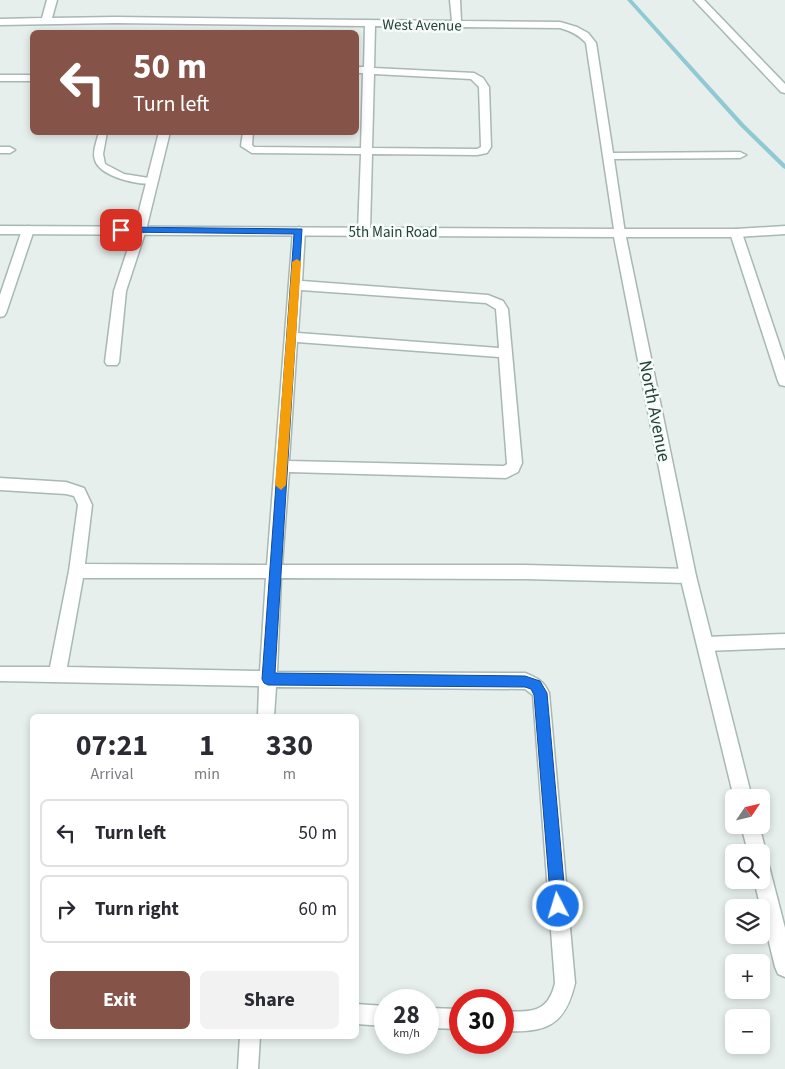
<!DOCTYPE html>
<html lang="en">
<head>
<meta charset="utf-8">
<style>
  body { margin:0; font-family:"Source Sans 3",sans-serif; background:#f2f2f3; color:#2b2b33; height:100vh; display:flex; flex-direction:column; font-size:19px; white-space:nowrap }
  * { box-sizing:border-box; margin:0 }
  p { font-size:16px; color:#7c7c81 }
  .icon { flex:none; width:28px; height:28px; fill:none; stroke:currentColor; stroke-width:2; stroke-linecap:round; stroke-linejoin:round }
  .map { position:relative; flex:1; overflow:hidden }
  .details { position:absolute; left:30px; top:714px; width:329px; height:325px; display:flex; flex-direction:column; background:#fff; border-radius:8px; box-shadow:0 2px 8px #0003 }
  .details>* { flex:none }
  .banner { position:absolute; left:30px; top:30px; width:329px; height:105px; border-radius:8px; box-shadow:0 2px 8px #0003; background:#855347; color:#fff; overflow:hidden }
  .needle { width:32px; rotate:55deg }
  .buttons { position:absolute; left:725px; top:789px; display:grid; gap:10px }
  .buttons a { display:grid; place-items:center; width:45px; height:45px; border-radius:8px; background:#fff; box-shadow:0 2px 8px #0003; font-size:25px }
  .speed { position:absolute; left:374px; top:989px; display:flex; gap:10px; font-size:25px; font-weight:700; text-align:center }
  .speed>* { display:grid; place-content:center; width:65px; height:65px; border-radius:50%; background:#fff; box-shadow:0 2px 8px #0003; line-height:1 }
  .speed small { font-size:12px; font-weight:400 }
  .speed .limit { border:8px solid #d22; background:#fff; color:#111 }
  .pin { position:absolute; display:grid; place-items:center; width:42px; height:42px; color:#fff; margin:-21px; border-radius:10px; box-shadow:0 2px 8px #0006 }
  .me { position:absolute; width:55px; margin:-28px; rotate:355deg; stroke-linejoin:round; filter:drop-shadow(0 0 4px #0008) }
  .turn { display:flex; align-items:center; gap:18px; height:105px; padding:0 20px; font-size:22px }
  .turn .icon { width:65px; height:65px; stroke-width:2.5 }
  .turn b { display:block; font-size:35px; line-height:42px }
  .eta { display:flex; justify-content:space-evenly; align-items:center; height:85px; text-align:center }
  .eta b { font-size:30px; font-weight:700; line-height:35px }
  .primary-button { display:flex; gap:10px; margin-top:auto; padding:10px 20px }
  .primary-button a { flex:1; height:58px; border-radius:8px; background:#855347; color:#fff; font-size:20px; font-weight:700; line-height:58px; text-align:center }
  .primary-button a+a { background:#f2f2f3; color:#2b2b33 }
  ul { padding:0; list-style:none }
  li { display:flex; align-items:center; gap:15px; height:68px; margin:0 10px 8px; padding:0 10px; border:2px solid #e1e1e2; border-radius:8px }
  li div { flex:1 }
  li b { display:block; font-size:19px }
  li em { font-style:normal }
  .map>svg:first-child { display:block }
  .lines { fill:none; stroke-linecap:round; stroke-linejoin:round }
  .stream { fill:#8ec9d4; fill-rule:evenodd }
  .service-casing { stroke:#a8b8b2; stroke-width:3 }
  .minor-casing { stroke:#a8b8b2; stroke-width:3 }
  .tertiary-casing { stroke:#a8b8b2; stroke-width:3 }
  .service { fill:#fff; fill-rule:evenodd }
  .minor { fill:#fff; fill-rule:evenodd }
  .tertiary { fill:#fff; fill-rule:evenodd }
  .route { fill:#1a73e8; stroke:#114b97 }
  .slow { fill:#f59e0b }
  .labels { text-anchor:middle; stroke-width:5; stroke-linejoin:round; paint-order:stroke }
  .far-street-label { font-size:15px; fill:#24423a; stroke:#f7fbf9 }
  .street-label { font-size:18px; fill:#24423a; stroke:#f7fbf9 }
</style>
</head>
<body>
<div class="map">
<svg width="785" height="1069" viewBox="0 0 785 1069">
  <rect width="100%" height="100%" fill="#e6efeb"/>
  <g class="lines">
    <!-- stream -->
    <path class="stream" d="M627 0H632L744 124 785 164V169L783 168 740 126Z"/>
    <!-- service casing -->
    <g class="service-casing">
      <path id="service" d="M99 132H107L103 154 105 164 124 174 155 179V183C140 186 100 177 95 160 92 152 97 141 99 132Z"/>
    </g>
    <!-- minor casing -->
    <g class="minor-casing">
      <path id="minor" d="M47 0H57L52 18 115 17 452 21 450 0H460L461 21 560 22 577 27 588 33 596 43 613 153 740 152 746 155 740 158 614 159 625 233 623 236H615L586 43C579 35 571 31 560 28L461 27 457 29 453 27 375 26 374 68 474 73 483 78 489 87 491 147 487 153 477 155 372 154 370 231 364 235 358 231 361 154 252 153 241 146 243 132H253L252 145 254 147 361 148 363 73H356V67H364L365 26 115 23 0 25V19L42 18ZM374 74 471 79 479 87 481 147 477 149 372 148Z
        M0 75H32V81H0Z
        M159 132H170L146 230 126 291 119 362 117 365H107L105 362 114 291 134 230Z
        M0 147H10L15 150 10 153H0Z
        M28 226 34 230 6 313 4 316 0 317V295L22 230Z
        M299 227 305 231 302 281 488 295 503 301 508 309 522 463 518 472 506 478 289 472 282 565H525L688 569 693 571 696 576 693 581 688 583 525 579 281 578 277 672 525 673C537 678 544 681 549 693L575 983C565 1027 545 1033 502 1031V1011C530 1012 548 1014 555 983L533 695 525 689 276 687 274 716H258L259 686 0 681V667H50L69 571 78 505 74 496 66 494 0 490V478L66 482 84 488 92 505 85 564 267 565 293 231ZM301 290 486 303 496 309 499 348 298 333ZM297 342 499 357 507 464 504 466 289 461ZM83 578H266L260 671 67 667Z
        M736 229 742 233 785 361V386L780 385 778 381 730 233Z
        M785 634V648L705 651 699 649 697 644 699 639 705 637Z
        M356 1004 385 1006V1026L356 1024Z
        M428 1008 460 1009V1029L428 1028Z
        M240 1036H260L258 1069H238Z"/>
    </g>
    <!-- tertiary casing -->
    <g class="tertiary-casing">
      <path id="tertiary" d="M694 0H704L785 84V93L781 92Z
        M0 226 619 229H736L785 226V234L736 237H626L696 576 752 798H734L680 576 614 237 0 234Z
        M741 825H759L766 852 763 858 761 859V852H748Z
        M761 861 768 863 770 870 785 928V977L778 974 775 967 754 880H761Z"/>
    </g>
    <!-- service -->
    <use href="#service" class="service"/>
    <!-- minor -->
    <use href="#minor" class="minor"/>
    <!-- tertiary -->
    <use href="#tertiary" class="tertiary"/>
  </g>
  <!-- route -->
  <path class="route" d="M121 227 302 229 275 673 525 676 540 681 547 693 566 906 563 911 558 913 553 911 551 906 534 695 531 689 525 687 268 685 264 683 262 679 294 234 118 232V228Z"/>
  <!-- slow -->
  <path class="slow" d="M297 259 301 262 286 485 281 490 275 485 292 262Z"/>
  <g class="labels">
    <!-- far-street labels -->
    <g class="far-street-label">
      <text transform="translate(422 25) rotate(1)" y="5">West Avenue</text>
      <text x="393" y="237">5th Main Road</text>
    </g>
    <!-- street labels -->
    <g class="street-label">
      <text transform="translate(655 411) rotate(79)" y="6">North Avenue</text>
    </g>
  </g>
</svg>
<div class="buttons">
<a><svg class="needle" viewBox="-14 -14 28 28"><path d="M0-13l5 13h-10z" fill="#e53935"/><path d="M0 13l5-13h-10z" fill="#7c7c81"/></svg></a>
<a><svg class="icon" aria-label="search" viewBox="0 0 24 24"><circle cx="10" cy="10" r="6"/><path d="M15 15l6 6"/></svg></a>
<a><svg class="icon" aria-label="layers" viewBox="0 0 24 24"><path d="M12 4l9 5-9 5-9-5zM3 14l9 5 9-5"/></svg></a>
<a>+</a>
<a>−</a>
</div>
<div class="speed"><div>28<small>km/h</small></div><div class="limit">30</div></div>
<div class="pin" style="left:121px;top:230px;background:#d93025"><svg class="icon" aria-label="arrive" viewBox="0 0 24 24"><path d="M6 21V4h12l-3 4 3 4H6"/></svg></div>
<svg class="me" style="left:558px;top:906px" viewBox="-20 -20 40 40"><circle r="17" fill="#1a73e8" stroke="#fff" stroke-width="3"/><path d="M0-11L8 9 0 5-8 9z" fill="#fff"/></svg>
<div class="banner">
<div class="turn"><svg class="icon" aria-label="left" viewBox="0 0 24 24"><path d="M17 20v-9H6M10 6l-5 5 5 5"/></svg><div><b>50 m</b>Turn left</div></div>
</div>
<section class="details">
<div class="eta">
<div><b>07:21</b><p>Arrival</p></div>
<div><b>1</b><p>min</p></div>
<div><b>330</b><p>m</p></div>
</div>
<ul>
<li><svg class="icon" aria-label="left" viewBox="0 0 24 24"><path d="M17 20v-9H6M10 6l-5 5 5 5"/></svg><div><b>Turn left</b></div><em>50 m</em></li>
<li><svg class="icon" aria-label="right" viewBox="0 0 24 24"><path d="M7 20v-9h11M14 6l5 5-5 5"/></svg><div><b>Turn right</b></div><em>60 m</em></li>
</ul>
<div class="primary-button"><a>Exit</a><a>Share</a></div>
</section>
</div>
</body>
</html>
